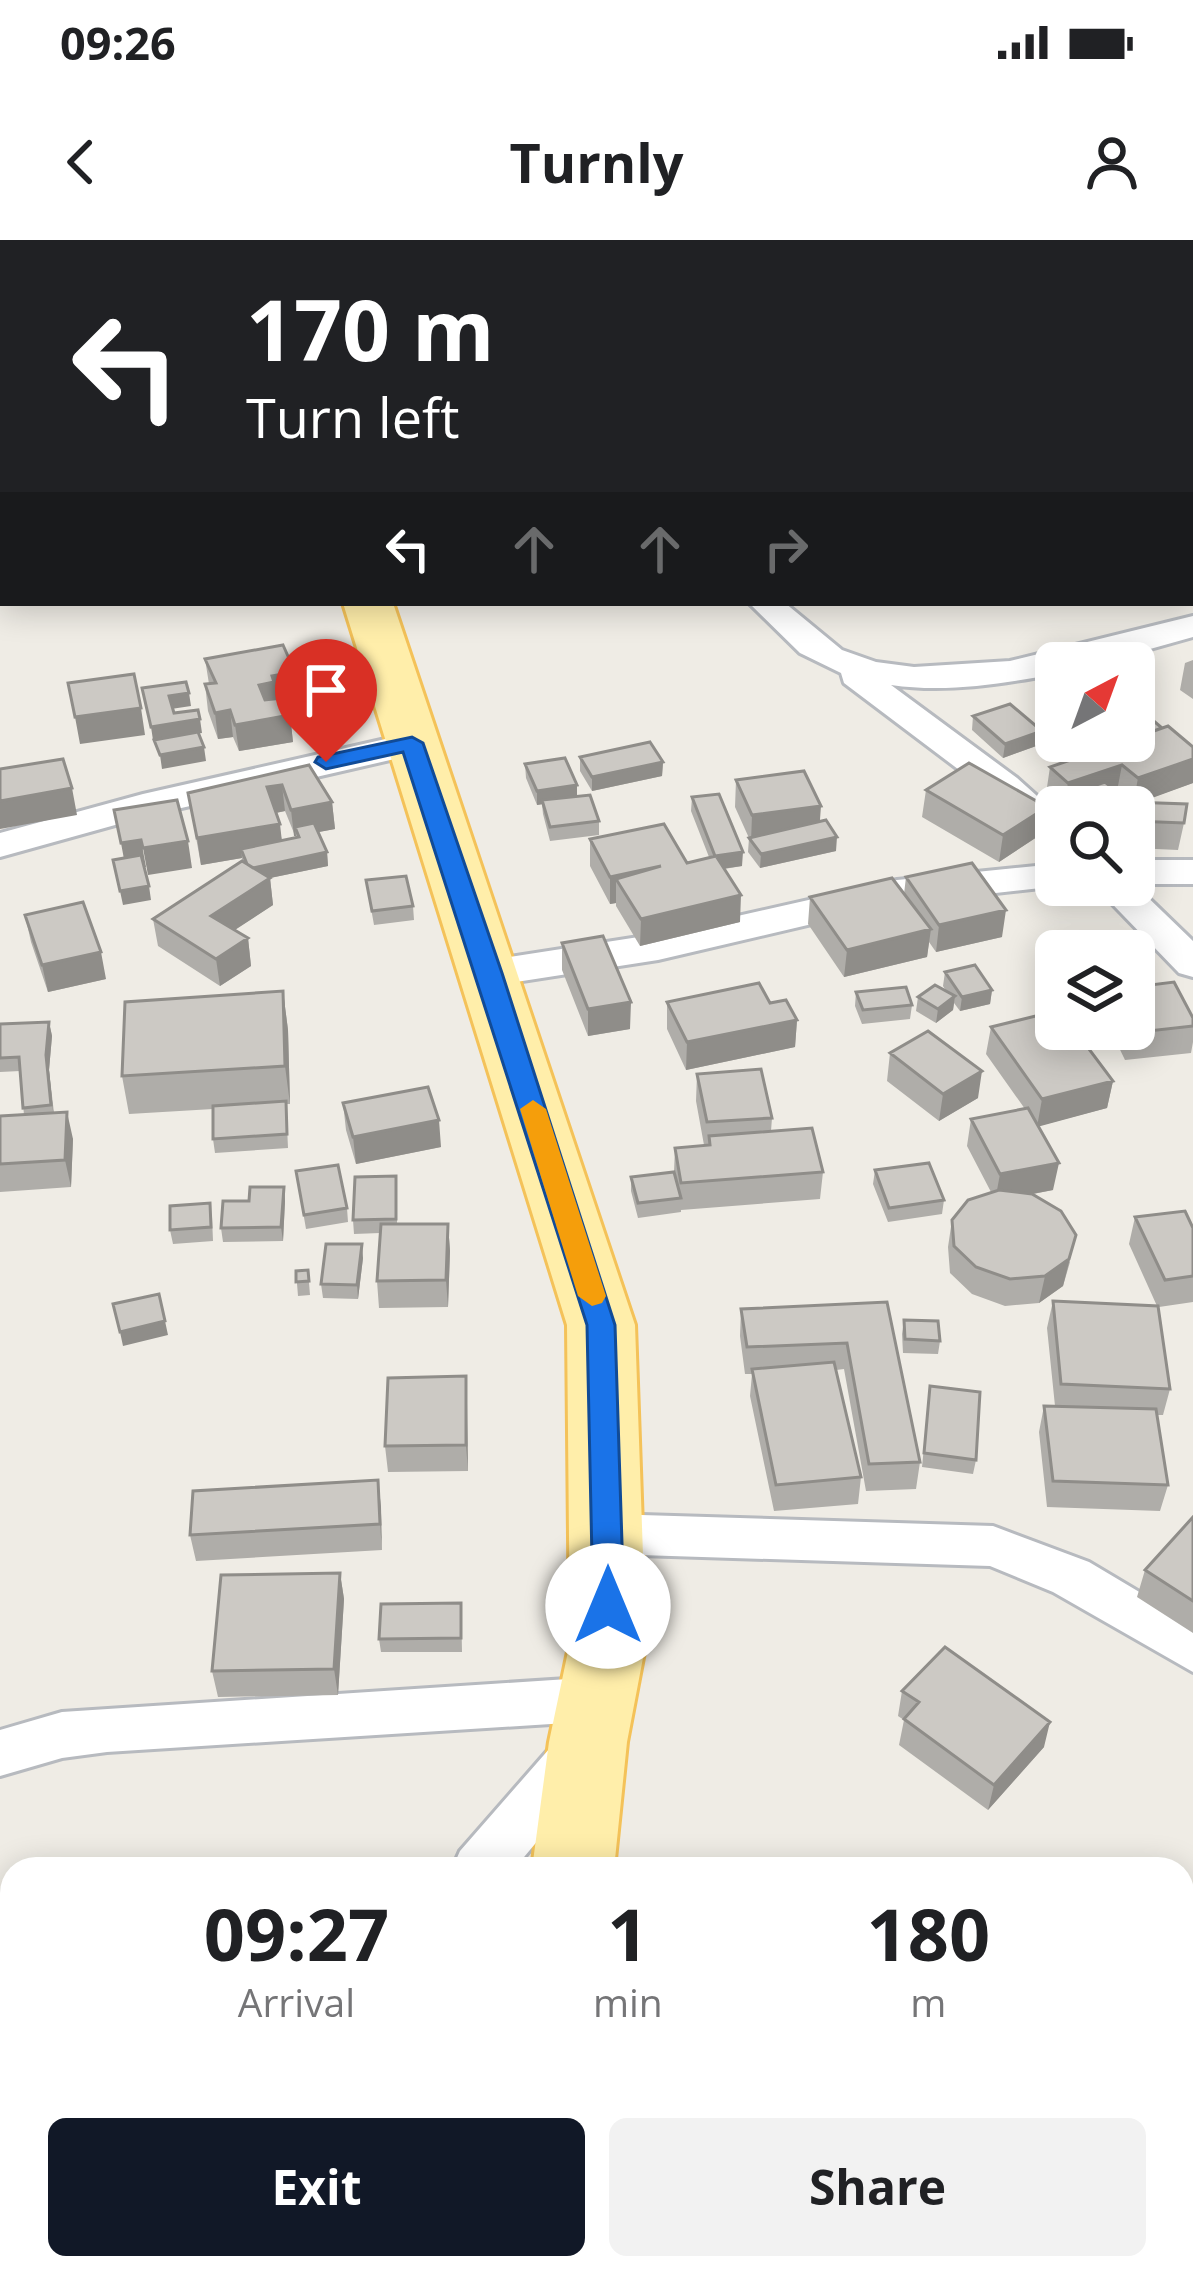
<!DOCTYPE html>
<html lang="en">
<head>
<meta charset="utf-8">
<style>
  body { margin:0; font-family:"Open Sans",sans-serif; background:#f2f2f2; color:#202124; height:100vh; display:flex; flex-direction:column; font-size:45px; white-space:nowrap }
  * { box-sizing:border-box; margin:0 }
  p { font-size:39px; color:#757577 }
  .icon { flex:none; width:66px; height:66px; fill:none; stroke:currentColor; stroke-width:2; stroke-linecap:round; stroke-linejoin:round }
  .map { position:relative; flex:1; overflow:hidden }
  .drawer { position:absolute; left:0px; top:1617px; width:1194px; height:423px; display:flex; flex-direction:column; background:#fff; border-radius:36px 36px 0 0; box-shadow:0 6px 30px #0003 }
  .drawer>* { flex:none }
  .hud { position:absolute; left:0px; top:0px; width:1194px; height:366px; box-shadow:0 6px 30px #0003; background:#202124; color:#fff; overflow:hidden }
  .needle { width:78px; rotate:41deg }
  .buttons { position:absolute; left:1035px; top:402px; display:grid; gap:24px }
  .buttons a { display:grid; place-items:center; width:120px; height:120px; border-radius:18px; background:#fff; box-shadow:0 6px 30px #0003; font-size:60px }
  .pin { position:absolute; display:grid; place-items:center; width:102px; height:102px; color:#fff; margin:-123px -51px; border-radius:50% 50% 50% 0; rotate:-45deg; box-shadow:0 0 12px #0007 }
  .pin .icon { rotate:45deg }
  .me { position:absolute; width:132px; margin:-66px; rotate:0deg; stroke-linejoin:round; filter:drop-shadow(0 0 9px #0008) }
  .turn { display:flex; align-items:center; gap:42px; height:252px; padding:0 48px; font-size:54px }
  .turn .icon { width:156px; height:156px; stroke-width:2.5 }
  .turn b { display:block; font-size:84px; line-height:102px }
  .lanes { display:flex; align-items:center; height:114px; padding:0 48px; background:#0003; justify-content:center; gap:60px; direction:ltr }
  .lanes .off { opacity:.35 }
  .eta { display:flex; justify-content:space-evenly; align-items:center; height:204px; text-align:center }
  .eta b { font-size:72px; font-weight:700; line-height:84px }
  .action { display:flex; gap:24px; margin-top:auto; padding:24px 48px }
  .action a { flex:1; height:138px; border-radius:18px; background:#111827; color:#fff; font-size:48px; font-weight:700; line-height:138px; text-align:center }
  .action a+a { background:#f2f2f2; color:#202124 }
  .status { display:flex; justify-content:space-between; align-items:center; height:84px; padding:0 60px; background:#fff; direction:ltr }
  .status svg { height:33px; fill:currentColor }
  header { display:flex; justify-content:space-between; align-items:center; height:156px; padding:0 48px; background:#fff; font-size:54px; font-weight:700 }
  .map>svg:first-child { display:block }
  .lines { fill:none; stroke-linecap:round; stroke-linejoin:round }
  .service-casing { stroke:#b7babf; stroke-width:6 }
  .minor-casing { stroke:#b7babf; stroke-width:6 }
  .primary-casing { stroke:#f4c259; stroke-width:6 }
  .service { fill:#fff; fill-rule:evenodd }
  .minor { fill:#fff; fill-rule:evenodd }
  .primary { fill:#fea; fill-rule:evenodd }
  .wall { fill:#afada9; fill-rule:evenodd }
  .shaded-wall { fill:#8f8d89 }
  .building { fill:#ccc9c4; stroke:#8f8d89; stroke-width:3 }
  .route { fill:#1a73e8; stroke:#114b97; stroke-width:3 }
  .slow { fill:#f59e0b }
</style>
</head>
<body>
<div class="status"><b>09:26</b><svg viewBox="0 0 49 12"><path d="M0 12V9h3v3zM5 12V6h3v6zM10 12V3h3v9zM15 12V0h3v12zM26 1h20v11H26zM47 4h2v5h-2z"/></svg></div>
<header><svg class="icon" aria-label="back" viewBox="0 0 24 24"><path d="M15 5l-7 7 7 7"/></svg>Turnly<svg class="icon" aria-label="person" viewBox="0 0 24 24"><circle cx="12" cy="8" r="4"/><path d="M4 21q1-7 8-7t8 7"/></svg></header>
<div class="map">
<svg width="1193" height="2038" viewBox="0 0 1193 2038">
  <rect width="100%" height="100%" fill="#efece5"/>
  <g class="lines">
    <!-- service casing -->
    <g class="service-casing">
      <path id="service" d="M3 113V121L0 122V114Z"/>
    </g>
    <!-- minor casing -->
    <g class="minor-casing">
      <path id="minor" d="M622 0H656L620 3Z
        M749 363H785L842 410 876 422 914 427 1010 421 1193 376V397L1100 423H1056V434C1001 444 946 453 891 445L1017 538 1056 573V605L1043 601 991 554 844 443 841 433 800 413Z
        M412 493 425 496 430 504 425 512 151 575 0 617V593L143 554Z
        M1134 620H1193V644H1134L1193 701V737L1179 733 1094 645H1134Z
        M1056 624V645H1068L897 664 658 720 490 746 476 742 470 733 476 724 490 720 658 694 897 640Z
        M609 1274 993 1286 1089 1322 1193 1384V1432L1053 1352 990 1326 609 1314 591 1308 584 1294 591 1280Z
        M598 1437 617 1443 624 1459 617 1475 598 1481 107 1512 62 1518 0 1536V1490L62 1472Z
        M583 1485 602 1492 610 1508 602 1524 514 1629H452L460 1611 564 1492Z
        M293 2028H355L352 2038H290Z"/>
    </g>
    <!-- primary casing -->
    <g class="primary-casing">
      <path id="primary" d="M235 0H275L276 3H236Z
        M343 363H393L635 1085 646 1402 627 1502 614 1629H532L549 1502 570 1402 567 1085Z
        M458 2028H550L548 2038H456Z"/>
    </g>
    <!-- service -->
    <use href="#service" class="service"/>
    <!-- minor -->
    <use href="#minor" class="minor"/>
    <!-- primary -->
    <use href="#primary" class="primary"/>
  </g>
  <!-- wall -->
  <path class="wall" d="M1132 0H1193V24L1191 25V3H1132Z
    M205 419 295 432 298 458 285 461 290 475 293 502 239 511 233 497 218 499 208 471 205 444H209Z
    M1193 420V459L1180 450 1185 423Z
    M973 476 1042 491 1039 505 1003 518 972 490Z
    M1162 488 1193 507V543L1139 562 1184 583 1178 610 1134 608V567H1060L1046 554 1050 527 1093 512 1080 501H1134Z
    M580 517 663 522 662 536 592 551 580 531Z
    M525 524 577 556 599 581V595L550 601 543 574 542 564 537 565 526 538Z
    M309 525 332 562 335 589 318 592 327 612 328 626 270 638 273 665 234 690 248 698 251 726 220 746 158 706 153 679 242 622V618L201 625 188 553ZM285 571 296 598 282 601 276 573Z
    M736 540 820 582 836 611 760 628 748 612 749 598 735 567Z
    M926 550 1043 593 999 622 922 577Z
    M692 557 742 626 724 629 740 682 640 706 616 666V663L610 664 590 626V599L687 623 709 617 691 571Z
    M906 637 1002 697 936 712 929 702 927 717 844 737 808 684 810 657 904 654Z
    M366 640 413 666 414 680 374 685Z
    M25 675 106 739 48 752 31 702Z
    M562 703 630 789 588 796 562 730Z
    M945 732 992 750 990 764 960 771 954 763 953 770 936 783 916 771 918 757 946 751 943 746Z
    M283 751 288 790 290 864H286L288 908 215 913 213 899V869L129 874 122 836Z
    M856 752 912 765 910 779 862 784 855 766Z
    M667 762 770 763 797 780 795 807 686 830 667 789Z
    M1193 778V802L1191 813 1125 820 1110 789H1134Z
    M49 782 52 796 49 830 54 873 73 899 71 947 0 952V876L24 875 20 831 0 832V784Z
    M991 787 1113 841 1107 868 1038 886 1053 950 1033 954 1070 1022 1063 1046 1039 1063 1005 1066 972 1054 950 1033 948 1007 952 980 991 952 967 906 971 879 1025 869 986 814Z
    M890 813 978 858 939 881 887 841Z
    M697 834 772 878 771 891 823 932 820 959 681 970V972L638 978 631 951V937L674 932 675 908 704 905 696 861Z
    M343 863 441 907 356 924 346 890Z
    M875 930 944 960 942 974 888 982 873 944Z
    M296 931 347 968 348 982 306 989Z
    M284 947 285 961 283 1001 223 1002 221 988 249 961Z
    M397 950V984H448L450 1011 448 1067 379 1068 377 1041 380 993 354 994 353 980Z
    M212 977 213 1001 173 1004 170 990Z
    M1135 977 1193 988V1062L1159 1067 1170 1149 1163 1175H1157L1168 1245 1160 1271 1047 1267 1039 1192 1044 1166H1055L1047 1088 1053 1061 1157 1066 1129 1004Z
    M363 1018 358 1059 323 1058 321 1044Z
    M308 1030 310 1055 298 1056 296 1031Z
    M887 1062 920 1222 916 1249 866 1251 844 1129 836 1130 861 1237 858 1264 774 1271 750 1156 752 1134H745L740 1096 741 1069Z
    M904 1080 940 1101 938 1114 903 1113 902 1094Z
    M466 1136 468 1231 388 1232 385 1206Z
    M930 1146 976 1220 973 1234 922 1227Z
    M378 1240 382 1310 196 1321 190 1295Z
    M1193 1277V1393L1137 1357 1145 1330Z
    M340 1333 344 1359 338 1455 218 1457 212 1431Z
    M461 1363 462 1412H381L379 1399Z
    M902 1451 1044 1507 988 1570 899 1505 904 1480 898 1476Z"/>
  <!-- shaded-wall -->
  <path class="shaded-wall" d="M445 0H475V3H429Z
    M295 432 298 458 276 462 263 472 259 445 272 436Z
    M189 453 191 466 171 469 169 456Z
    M141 468 145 495 80 504 75 477Z
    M230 470 233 497 218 499 215 473Z
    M290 475 293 502 239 511 235 485Z
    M200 479 202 493 153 500 151 487Z
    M1042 491 1039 505 1003 518 1005 504Z
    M204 507 206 521 162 529 160 515Z
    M1193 519V543L1133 565 1138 538Z
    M663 522 662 536 592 551V537Z
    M1122 525 1117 551 1073 553 1071 567H1064L1068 543Z
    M282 545 285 571 270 574 267 547Z
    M577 545V559L537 565V551Z
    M72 548 77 575 0 589V561Z
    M332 562 335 589 298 596 295 587 296 596H294L291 570Z
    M821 566 819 593 751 602 752 575Z
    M1047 567 1043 593 999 622 1003 595Z
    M280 584 283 611 241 609 242 618 201 625 197 598Z
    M837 597 836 611 760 628 761 614Z
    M141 600 146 627 126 630 121 603Z
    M188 601 192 628 148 635 143 608Z
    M327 612 328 626 270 638 273 665 215 703 211 676 249 628Z
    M743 612 742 626 714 630 715 616Z
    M661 626 616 639V663L610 664V637Z
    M149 646 151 660 123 665 120 651Z
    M741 655 740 682 640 706 641 679Z
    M1006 670 1002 697 936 712 939 685Z
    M931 689 927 717 844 737 847 710Z
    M248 698 251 726 220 746 216 719Z
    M101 712 106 739 48 752 42 725Z
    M992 750 990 764 960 771 962 757Z
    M283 751 288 790 290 864 285 826Z
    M955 756 953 770 936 783 938 769Z
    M631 762 630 789 588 796V769Z
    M797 780 795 807 686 830 687 802Z
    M49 782 52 796 49 830 54 879 46 815Z
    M982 831 978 858 939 881 943 854Z
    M1113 841 1107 868 1037 887 1042 859Z
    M67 872 73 899 71 947 65 920Z
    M439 880 441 907 356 924 353 897Z
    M1059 923 1053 950 995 961 1000 934Z
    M284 947 285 961 283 1001 281 987Z
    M448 984 450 1011 448 1067 446 1040Z
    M1076 995 1063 1046 1039 1063 1045 1036Z
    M362 1004 363 1018 358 1059 357 1045Z
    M165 1081 168 1095 123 1106 120 1092Z
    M466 1136 467 1163 468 1231 466 1205Z
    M378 1240 381 1267 382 1310 380 1284Z
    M340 1333 344 1359 338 1455 334 1429Z
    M1050 1482 1044 1507 988 1570 994 1545Z"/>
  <!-- building -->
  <path class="building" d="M415 0H445L429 3H418Z
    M1158 0H1193V2L1164 3Z
    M283 405 295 432 272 436 274 442 259 445 265 460 283 458 290 475 235 485 230 470 215 473 205 444 216 443 205 419Z
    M134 434 141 468 75 477 68 443Z
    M186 442 189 453 169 456 174 473 198 470 200 479 151 487 142 448Z
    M1010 464 1042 491 1005 504 973 476Z
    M1149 477 1162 488 1134 498V482Z
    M1168 486 1193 507V519L1138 538 1122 525 1068 543 1050 527 1126 501H1134V498Z
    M198 492 204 507 160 515 154 500Z
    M1098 501H1126L1106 508Z
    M650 502 663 522 592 537 580 517Z
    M565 518 577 545 537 551 525 524Z
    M63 519 72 548 0 561V529Z
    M969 523 1047 567 1003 595 926 550Z
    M309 525 332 562 291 570 282 545 267 547 280 584 197 598 188 553Z
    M804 531 821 566 752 575 736 540Z
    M1105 542 1130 562 1187 564 1184 583 1134 581V567H1090L1073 553Z
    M719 554 743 612 715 616 692 557Z
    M590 555 599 581 550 587 542 560Z
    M177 560 188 601 143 608 141 600 121 603 114 570Z
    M826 580 837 597 761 614 749 598Z
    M314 583 327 612 253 628 247 624 241 609 299 597 295 587Z
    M664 584 687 623 716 616 741 655 641 679 616 639 661 626 610 637 590 599Z
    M141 615 149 646 120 651 113 620Z
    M242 621 270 638 211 676 248 698 216 719 153 679Z
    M972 623 1006 670 939 685 906 637Z
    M406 636 413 666 372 671 366 640Z
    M892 638 931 689 847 710 810 657Z
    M83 662 101 712 42 725 25 675Z
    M603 696 631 762 588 769 562 703Z
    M975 725 992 750 962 757 945 732Z
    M1174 742 1193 778V786L1131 793 1129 789H1134V747Z
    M759 743 770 763 786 760 797 780 687 802 667 762Z
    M935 745 955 756 938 769 918 757Z
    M906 747 912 765 863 770 856 752Z
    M283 751 285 826 122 836 125 762Z
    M1056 771V789H1074L1113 841 1042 859 991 787Z
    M49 782 46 815 51 865 23 868 19 817 0 818V784Z
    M928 791 982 831 943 854 890 813Z
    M761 829 772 878 707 882 697 834Z
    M428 847 439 880 353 897 343 863Z
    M286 861 287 894 213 899V866Z
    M1028 868 1059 923 1000 934 971 879Z
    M67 872 65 920 0 924V876Z
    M812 888 823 932 681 943 675 908 710 905 709 896Z
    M929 923 944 960 889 968 875 930Z
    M338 925 347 968 304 975 296 931Z
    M674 932 681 958 638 963 631 937Z
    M396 936V979L353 980 355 937Z
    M250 947H284L281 987 221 988 223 961H249Z
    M999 950 1032 954 1061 971 1076 995 1069 1019 1045 1036 1010 1039 976 1027 954 1006 952 980 968 960Z
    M210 963 211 987 170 990V966Z
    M1185 971 1193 988V1036L1165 1040 1135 977Z
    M381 984H448L446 1040 377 1041Z
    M326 1004H362L357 1045 321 1044Z
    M308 1030 309 1041 296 1042V1031Z
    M159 1054 165 1081 120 1092 113 1064Z
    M1053 1061 1158 1066 1170 1149 1061 1144Z
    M887 1062 920 1222 869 1224 847 1103 747 1107 741 1069Z
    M904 1080 938 1081 940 1101 905 1099Z
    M834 1122 861 1237 776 1245 752 1129Z
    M466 1136V1205L385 1206 388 1138Z
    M930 1146 980 1152 976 1220 924 1213Z
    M1044 1166 1156 1169 1168 1245 1053 1241Z
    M378 1240 380 1284 190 1295 193 1251Z
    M1193 1277V1361L1145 1330Z
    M340 1333 334 1429 212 1431 221 1335Z
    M461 1363V1398L379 1399 381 1364Z
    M945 1407 1050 1482 994 1545 904 1479 919 1462 902 1451Z
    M9 2024 12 2028 33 2038H0Z"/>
  <!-- route -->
  <path class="route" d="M412 497 423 503 502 733 615 1085 624 1366 619 1376 608 1379 597 1376 593 1366 587 1085 403 512 326 529 315 522 318 517Z"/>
  <!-- slow -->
  <path class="slow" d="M533 860 546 869 606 1056 602 1063 592 1066 578 1056 520 869Z"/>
</svg>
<div class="buttons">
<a><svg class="needle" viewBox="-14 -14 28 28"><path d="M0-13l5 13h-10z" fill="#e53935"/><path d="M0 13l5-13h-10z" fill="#757577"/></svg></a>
<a><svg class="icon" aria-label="search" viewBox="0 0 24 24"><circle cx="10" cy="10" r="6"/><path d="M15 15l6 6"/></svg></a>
<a><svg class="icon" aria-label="layers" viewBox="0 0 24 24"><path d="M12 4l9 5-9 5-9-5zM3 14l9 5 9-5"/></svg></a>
</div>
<div class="pin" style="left:326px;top:522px;background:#d93025"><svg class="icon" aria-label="arrive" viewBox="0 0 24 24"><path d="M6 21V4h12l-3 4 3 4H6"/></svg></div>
<svg class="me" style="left:608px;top:1366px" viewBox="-20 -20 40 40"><circle r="19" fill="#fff"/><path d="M0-13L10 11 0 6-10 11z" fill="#1a73e8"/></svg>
<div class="hud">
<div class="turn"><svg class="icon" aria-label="left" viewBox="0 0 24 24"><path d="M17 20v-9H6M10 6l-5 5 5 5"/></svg><div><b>170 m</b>Turn left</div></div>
<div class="lanes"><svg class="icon" aria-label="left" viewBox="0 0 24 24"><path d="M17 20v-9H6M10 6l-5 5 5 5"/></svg><svg class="icon off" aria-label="ahead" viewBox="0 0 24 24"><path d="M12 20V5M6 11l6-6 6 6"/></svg><svg class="icon off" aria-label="ahead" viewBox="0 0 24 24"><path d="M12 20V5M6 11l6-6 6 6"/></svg><svg class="icon off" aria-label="right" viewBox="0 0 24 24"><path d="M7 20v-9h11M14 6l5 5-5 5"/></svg></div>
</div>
<section class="drawer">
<div class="eta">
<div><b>09:27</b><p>Arrival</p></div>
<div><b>1</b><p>min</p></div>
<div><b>180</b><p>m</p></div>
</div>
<div class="action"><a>Exit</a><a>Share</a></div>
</section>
</div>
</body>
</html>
